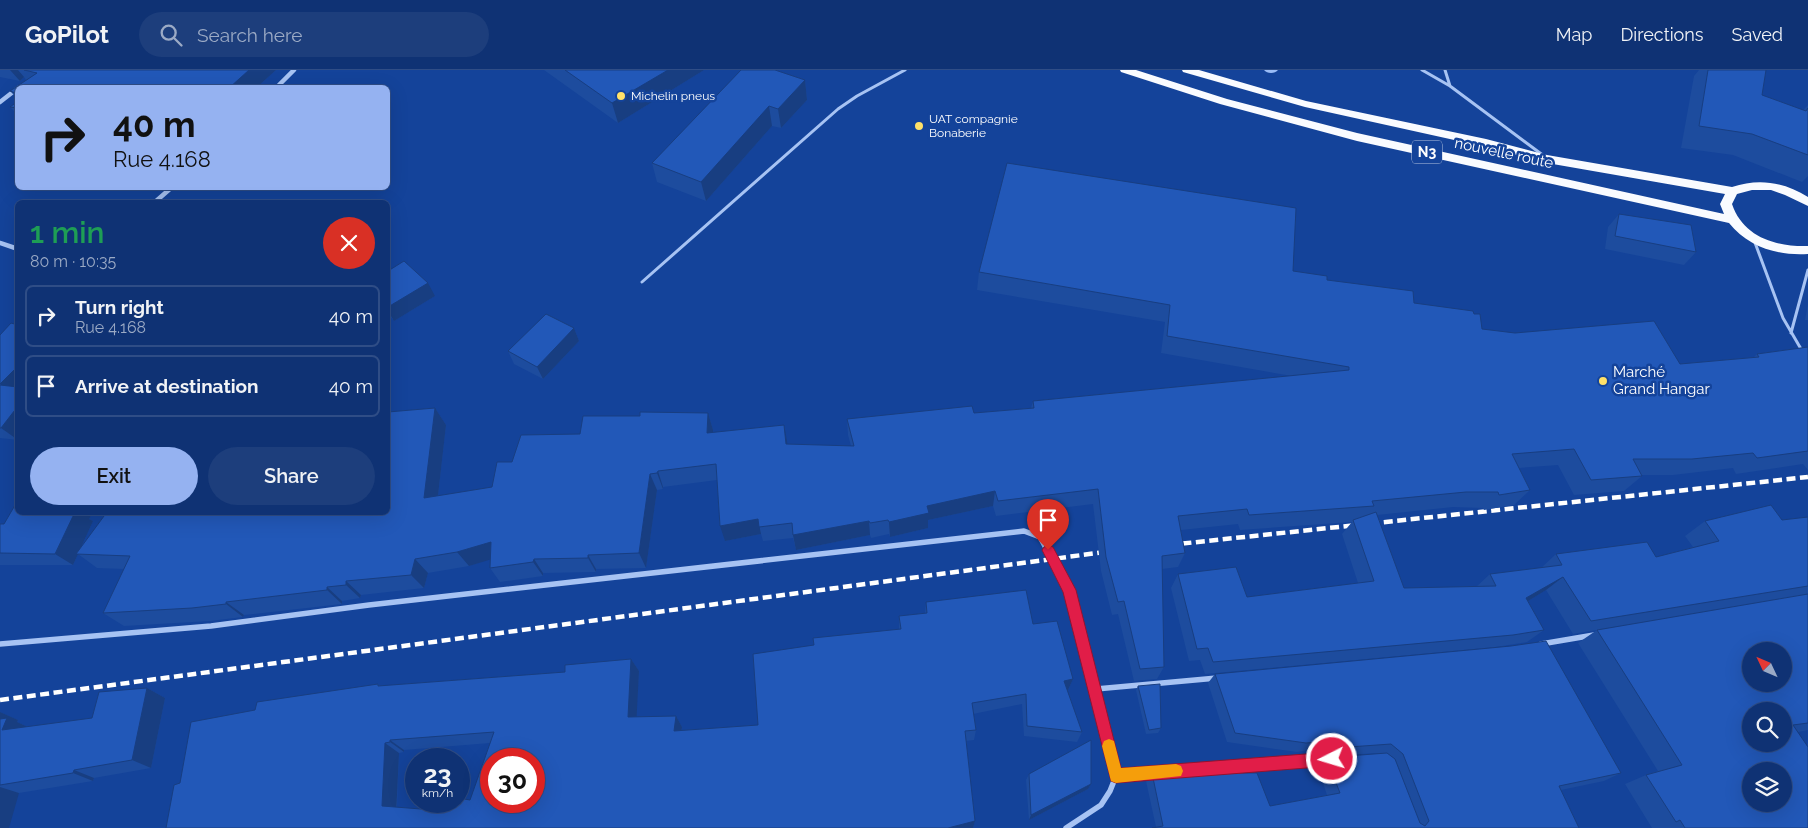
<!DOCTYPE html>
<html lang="en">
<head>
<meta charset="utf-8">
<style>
  body { margin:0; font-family:Raleway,sans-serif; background:#1d3e7c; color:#f1f3f6; height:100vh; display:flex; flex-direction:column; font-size:19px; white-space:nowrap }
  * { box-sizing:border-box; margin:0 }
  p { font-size:16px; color:#9baac5 }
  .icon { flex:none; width:28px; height:28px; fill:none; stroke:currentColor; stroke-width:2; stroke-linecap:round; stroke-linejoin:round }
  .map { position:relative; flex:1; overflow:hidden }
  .panel { position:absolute; left:15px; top:130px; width:375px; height:315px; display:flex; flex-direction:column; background:#0f3274; border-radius:8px; box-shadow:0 5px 20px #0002,0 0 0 1px #2f4d86 }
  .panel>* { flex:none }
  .hud { position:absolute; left:15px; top:15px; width:375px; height:105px; border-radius:8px; box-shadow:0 5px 20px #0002,0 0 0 1px #2f4d86; background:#95b2f1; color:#111; overflow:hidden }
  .needle { width:32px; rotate:314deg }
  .controls { position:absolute; left:1742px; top:572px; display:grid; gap:10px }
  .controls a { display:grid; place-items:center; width:50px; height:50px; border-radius:50%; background:#0f3274; box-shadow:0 5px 20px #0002,0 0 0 1px #2f4d86; font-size:25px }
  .speed { position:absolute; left:405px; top:678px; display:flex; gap:10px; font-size:25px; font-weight:700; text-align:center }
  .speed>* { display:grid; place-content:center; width:65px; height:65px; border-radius:50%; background:#0f3274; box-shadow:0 5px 20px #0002,0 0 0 1px #2f4d86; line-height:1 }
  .speed small { font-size:12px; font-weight:400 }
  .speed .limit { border:8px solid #d22; background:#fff; color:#111 }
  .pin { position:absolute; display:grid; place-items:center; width:42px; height:42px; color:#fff; margin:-51px -21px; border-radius:50% 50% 50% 0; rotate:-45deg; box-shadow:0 0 5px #0007 }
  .pin .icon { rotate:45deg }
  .me { position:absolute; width:55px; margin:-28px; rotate:265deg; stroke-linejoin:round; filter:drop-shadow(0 0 4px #0008) }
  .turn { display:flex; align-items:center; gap:18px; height:105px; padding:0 15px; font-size:22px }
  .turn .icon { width:65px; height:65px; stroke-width:2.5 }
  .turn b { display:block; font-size:35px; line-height:42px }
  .round { display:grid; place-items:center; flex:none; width:52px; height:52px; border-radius:26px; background:#1d3e7c }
  .overview { display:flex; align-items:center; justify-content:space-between; height:85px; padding:0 15px }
  h1 { font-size:30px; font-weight:600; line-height:38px; color:#1e9e55 }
  .cta { display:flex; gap:10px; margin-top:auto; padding:10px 15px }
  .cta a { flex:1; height:58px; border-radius:30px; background:#95b2f1; color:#111; font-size:20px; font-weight:600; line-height:58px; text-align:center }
  .cta a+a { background:#1d3e7c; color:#f1f3f6 }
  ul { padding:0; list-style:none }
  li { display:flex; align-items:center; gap:15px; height:62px; margin:0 10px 8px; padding:0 5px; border:2px solid #2f4d86; border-radius:8px }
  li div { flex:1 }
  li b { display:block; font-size:19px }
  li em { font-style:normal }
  header { display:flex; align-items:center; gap:30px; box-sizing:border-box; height:70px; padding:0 25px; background:#0f3274; border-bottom:1px solid #2f4d86 }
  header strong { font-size:24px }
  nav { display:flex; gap:28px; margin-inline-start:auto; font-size:18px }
  .search { width:350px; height:45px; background:#1d3e7c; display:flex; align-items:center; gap:12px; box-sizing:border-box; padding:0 18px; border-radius:28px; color:#9baac5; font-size:19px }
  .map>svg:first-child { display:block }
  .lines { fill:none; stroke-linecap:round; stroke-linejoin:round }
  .stream { fill:#9abcf6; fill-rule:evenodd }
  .service { stroke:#a7c3f3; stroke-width:3 }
  .minor-far1 { stroke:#a7c3f3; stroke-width:4.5 }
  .minor { stroke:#a7c3f3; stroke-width:5.5 }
  .trunk { fill:#f9fbff; fill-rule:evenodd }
  .rail { stroke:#fff; stroke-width:4.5; stroke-dasharray:9 4.5; stroke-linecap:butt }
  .wall { fill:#1d4c9e; fill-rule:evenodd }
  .shaded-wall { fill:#183e81 }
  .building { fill:#2258b8; stroke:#183e81; fill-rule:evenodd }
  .route { fill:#e11d48; stroke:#92132f }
  .slow { fill:#f59e0b }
  .poi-dot { fill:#ffe169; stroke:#14439a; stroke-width:2 }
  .labels { text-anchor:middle; stroke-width:5; stroke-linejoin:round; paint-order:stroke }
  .far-poi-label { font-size:12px; fill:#fff; stroke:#14439a; text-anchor:start }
  .shield { fill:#14439a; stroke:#b8c7e1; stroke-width:1 }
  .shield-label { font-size:14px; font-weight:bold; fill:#fff }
  .street-label { font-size:15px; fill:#fff; stroke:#14439a }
  .poi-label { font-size:15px; fill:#fff; stroke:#14439a; text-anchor:start }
</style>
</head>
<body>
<header>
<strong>GoPilot</strong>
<div class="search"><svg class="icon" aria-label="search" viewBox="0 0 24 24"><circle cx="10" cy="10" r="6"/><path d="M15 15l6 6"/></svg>Search here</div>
<nav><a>Map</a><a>Directions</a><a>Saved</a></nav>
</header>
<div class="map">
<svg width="1808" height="758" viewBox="0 0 1808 758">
  <rect width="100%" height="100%" fill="#14439a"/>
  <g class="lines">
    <!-- stream -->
    <path class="stream" d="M1264 0H1278C1275 4 1267 4 1264 0Z"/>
    <!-- service -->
    <path class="service" d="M1422 0 1450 16
      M1445 0 1450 16 1544 86
      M1754 170 1783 248 1808 291
      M642 212 838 39 857 26 905 0
      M1791 263 1808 200"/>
    <!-- minor-far1 -->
    <path class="minor-far1" d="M276 18 294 0
      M0 32 18 18
      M155 132 171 118
      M0 173 18 179"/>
    <!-- minor -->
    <path class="minor" d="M0 574 211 556 369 535 1024 461 1040 467 1069 520 1096 619 1116 706 1110 721 1101 735 1066 758
      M1541 574 1594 565
      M1096 619 1217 608
      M1116 706 1337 689"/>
    <!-- trunk -->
    <path class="trunk" d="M1120 0H1136L1227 29 1357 63 1724 144 1720 134 1725 124 1547 93 1486 77 1305 37 1183 2 1182 0H1199L1306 31 1486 69 1547 85 1732 117C1759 108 1784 112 1808 127V136L1785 125 1771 120H1752L1737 124 1732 134C1743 167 1776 177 1808 176V184C1778 186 1748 177 1729 153L1357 71 1220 34 1121 2Z"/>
    <!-- rail -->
    <path class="rail" d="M1169 475 1808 407
      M0 630 1112 481"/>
  </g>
  <!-- wall -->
  <path class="wall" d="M0 0H276L256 18H18V29L10 21 26 10 24 7 20 11 0 7Z
    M544 0H704L618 53Z
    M1699 0H1766L1762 25 1803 40 1808 35V106L1802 112 1733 85 1681 78 1694 6Z
    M805 10 807 30 781 58 772 56 706 131 657 112 652 93Z
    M18 31V45L10 37Z
    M1619 144 1696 182 1684 195 1605 179 1608 157Z
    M388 201 435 226 394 251 388 244Z
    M1293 201 1414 233 1474 244 1482 259 1680 294 1754 287 1757 284 1808 277V400L1803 394 1736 404 1733 398 1673 405H1641L1642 406 1624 421 1574 425 1558 395 1519 398 1530 420 1514 435 1484 440 1483 438 1453 437 1377 445 1404 518 1476 517 1490 504 1541 498 1556 484 1656 487 1693 477 1685 466 1705 451 1782 450 1808 447V660L1798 662 1808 758H1652L1625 714 1646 705 1658 701 1578 573 1597 560 1573 564 1546 520 1528 531 1544 560 1527 572 1496 577 1205 604 1200 590 1189 591 1171 518 1178 504 1247 527 1358 513 1342 464 1352 452 1240 460 1238 454 1181 460 1185 483 1178 497 1162 499 1164 597 1157 609 1134 611 1118 544 1112 545 1101 501 1093 434 996 446 993 436 928 450V458L890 467 889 464 871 468 870 465 796 480 793 468 763 471 761 464 725 471 717 410 663 417V419L657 420 646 498 596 499V502L543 503V506L500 512 490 498V489L469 496 428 503 424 518 361 525 360 528 342 531V534L244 545 243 547 210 551 124 556 103 543 124 499 97 498 78 484 73 495H0V454H4L18 442H93L89 449 93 451 81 477 388 442V342L435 338 446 355 438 426 492 417 512 392 580 364 640 346 708 343 713 360 712 363 787 374 851 376 848 365 847 349 974 343 1031 338 1033 331 1292 306 1161 283 1165 252 977 220 979 202Z
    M1808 234V250H1805Z
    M18 255V370L0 368V265Z
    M574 258 579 271 543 309 514 294 508 281Z
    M926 532 1033 554 1073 609 1068 620H1067L1082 662 1077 672 1024 666 1022 634 973 644 976 660 974 670 966 671 975 751 973 758H166L180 713 378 614 381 616 565 602 631 589 639 601 636 647 676 646 682 657V660L758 655 814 575 899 559V546L925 543ZM490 673 470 730 434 740 397 737 399 683 404 682V680Z
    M1215 604 1621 703 1604 711 1561 720 1579 758 1156 757 1146 711 1152 703 1270 736 1327 725 1323 713 1324 696 1334 687 1380 684 1379 683 1324 686 1310 684 1309 680 1297 682 1227 672 1208 613Z
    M1138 616 1161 658 1158 663 1146 664 1136 620Z
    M147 618 165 628 151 698 94 708 93 711 19 723 0 758V642L18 650 17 652 28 657 92 648Z
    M1029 704 1091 714 1088 719 1029 750 1026 710Z"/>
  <!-- shaded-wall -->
  <path class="shaded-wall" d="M10 0H18L24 7 20 11Z
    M249 0H276L256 18H229Z
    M668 0H704L618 53 612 33Z
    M805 10 807 30 781 58 778 39Z
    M769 36 772 56 706 131 701 112Z
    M428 213 435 226 394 251 388 241V237Z
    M574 258 579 271 543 309 537 297Z
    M18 296V327L0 314Z
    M18 336V370L1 358Z
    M435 338 446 355 436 443 424 428Z
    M708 343 713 360 712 379 707 363Z
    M784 355 787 371 789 390 786 374Z
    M658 401 663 417V419L657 403Z
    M650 404 657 420 646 498 639 483Z
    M995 421 993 436 928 450V458L890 467 889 452 927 436Z
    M75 442H93L89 449 93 451 78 484H76H78L73 495 55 484Z
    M758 449 761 464 725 471 720 456Z
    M869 451 870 465 796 480 793 465Z
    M491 472 502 486 469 496 457 482Z
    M588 485 596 499V502L588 488Z
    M415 489 428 503 424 518 411 505Z
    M534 489 543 503V506L533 492Z
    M1563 507 1546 520 1510 542 1526 528Z
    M346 511 361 525 360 528 346 515Z
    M327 517 342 531V534L327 520Z
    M226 532 244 545 243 547 226 534Z
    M631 589 639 601 636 658 628 647Z
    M1073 609 1068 620 1060 622 1064 611Z
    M147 618 165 628 151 698 132 690Z
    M0 642 18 650 17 652 28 657 2 660 0 654Z
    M676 646 682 657 680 671 674 661Z
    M390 670 404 680V682L390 672Z
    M385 673 399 683 396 745 382 736Z
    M74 700 94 708 93 711 73 703Z
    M1091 714 1088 719 1029 750 1031 745Z
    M0 717 19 723 9 758H0Z
    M975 751 973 758H948Z"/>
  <!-- building -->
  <path class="building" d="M24 0H249L229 18H18V24L10 21 37 3Z
    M565 0H668L612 33Z
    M741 0H775L805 10 778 39 769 36 701 112 652 93Z
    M1708 0H1766L1762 25 1806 41 1808 38V85L1752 64 1699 56Z
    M18 31V38L10 37Z
    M1007 93 1296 138 1293 201 1327 206V210L1413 221 1414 233 1473 241 1474 244H1480L1482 259 1515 263 1654 251 1680 294 1759 287 1757 284 1808 277V381L1757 388 1753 383 1692 389H1633L1642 406 1591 410 1574 379 1512 384 1530 420 1499 425 1498 422H1466L1372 431 1374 436 1249 445 1247 439 1178 446 1185 483 1162 486 1164 597 1140 599 1124 531 1118 532 1106 487 1098 419 998 431 995 421 927 436 929 443 889 452 888 450 870 453 869 451 793 465 792 453 759 457 758 449 720 456 716 394 658 401 657 403 650 404 639 483 588 485V488L534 489 533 492 490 498 491 472 457 482 415 489 411 505 346 511V515L327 517V520L226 532V534L192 538 103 543 130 486 76 484 107 442H388V342L435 338 424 428 492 417 497 392H512L521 365 580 364 583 346H640V342L708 343 707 363 784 355 786 374 854 376 847 349 972 336 974 343 1034 338 1033 331 1349 300V297L1167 266 1170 235 979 202Z
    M1619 144 1691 155 1696 182 1615 166Z
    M404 191 428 213 388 237V201Z
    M546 244 574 258 537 297 508 281Z
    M11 253 18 255V296L0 314V265Z
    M0 315 18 317V336L1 358H0Z
    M18 430V442H75L55 484 0 483V454H4Z
    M1771 435 1782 450 1808 447V516L1591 551 1563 507 1526 528 1544 560 1513 565 1213 592 1208 578 1197 579 1178 504 1236 497 1247 527 1374 511 1353 450 1376 442 1404 518 1496 516 1490 504 1562 495 1556 484 1647 472 1656 487 1719 471 1705 451Z
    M1026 520 1033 554 1057 551 1073 609 1064 611 1082 662 1027 656 1026 624 972 633 976 660 965 661 975 751 948 758H166L174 715 180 713 191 652 255 640 257 632 378 614V616L565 602V595L631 589 628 647 676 646 674 661 758 655 753 584 814 575 813 568 901 559 899 546 927 543 926 532ZM494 662 470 730 459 728V731H438L434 740 382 736 385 673 390 672V670ZM491 689H534V731H491Z
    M1808 524V653L1793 655 1808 677V758H1685L1680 750 1676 752 1646 705 1682 695 1597 560ZM1751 581H1784V614H1751ZM1751 641H1784V674H1751ZM1751 701H1784V734H1751Z
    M1546 571 1621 703 1559 716 1579 758H1152L1163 756 1152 703H1257L1270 736 1340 723 1333 705 1334 687 1387 683 1395 689 1420 753 1425 756 1429 751 1403 684 1391 674 1335 678 1320 675 1319 672 1306 673 1235 663 1215 604 1511 576Z
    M1160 614 1161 658 1149 660 1138 616Z
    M147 618 132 690 74 700 73 703 0 715V649L7 648 2 660 92 648 99 622Z
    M1091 670V714L1031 745 1029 704Z"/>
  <!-- route -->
  <path class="route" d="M1048 475 1053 477 1076 520 1121 698 1332 682 1337 684 1339 689 1337 694 1332 696 1116 713 1111 711 1063 522 1042 480 1044 477Z"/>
  <!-- slow -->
  <path class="slow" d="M1109 669 1114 671 1121 698 1176 694 1181 696 1183 701 1181 706 1116 713 1111 711 1102 676 1104 671Z"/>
  <!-- markers -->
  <g class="poi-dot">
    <circle cx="621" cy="26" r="5"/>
    <circle cx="919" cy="56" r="5"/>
    <circle cx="1603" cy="311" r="5"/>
  </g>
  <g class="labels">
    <!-- far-poi labels -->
    <g class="far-poi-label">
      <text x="631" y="30">Michelin pneus</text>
      <text x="929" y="53">UAT compagnie<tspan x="929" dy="14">Bonaberie</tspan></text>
    </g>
    <!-- shield labels -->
    <rect class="shield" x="1412" y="70.5" width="30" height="23" rx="4"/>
    <g class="shield-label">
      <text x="1427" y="87">N3</text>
    </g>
    <!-- street labels -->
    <g class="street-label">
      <text transform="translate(1504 83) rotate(12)" y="5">nouvelle route</text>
    </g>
    <!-- poi labels -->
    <g class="poi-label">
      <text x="1613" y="307">Marché<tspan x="1613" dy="17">Grand Hangar</tspan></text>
    </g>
  </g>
</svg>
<div class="controls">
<a><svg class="needle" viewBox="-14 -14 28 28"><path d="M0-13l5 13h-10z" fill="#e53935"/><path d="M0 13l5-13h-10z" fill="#9baac5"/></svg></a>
<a><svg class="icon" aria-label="search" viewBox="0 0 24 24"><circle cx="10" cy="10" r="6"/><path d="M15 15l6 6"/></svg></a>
<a><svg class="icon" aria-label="layers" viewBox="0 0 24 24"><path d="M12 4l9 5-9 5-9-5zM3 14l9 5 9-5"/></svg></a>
</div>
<div class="speed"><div>23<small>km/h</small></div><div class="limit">30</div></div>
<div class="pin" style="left:1048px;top:480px;background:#d93025"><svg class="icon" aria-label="arrive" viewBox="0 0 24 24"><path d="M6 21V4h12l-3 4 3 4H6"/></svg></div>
<svg class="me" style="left:1332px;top:689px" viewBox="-20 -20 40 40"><circle r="17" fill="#e11d48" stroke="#fff" stroke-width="3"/><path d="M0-11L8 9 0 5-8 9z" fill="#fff"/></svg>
<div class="hud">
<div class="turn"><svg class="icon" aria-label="right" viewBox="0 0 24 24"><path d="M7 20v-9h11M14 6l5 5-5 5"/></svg><div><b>40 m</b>Rue 4.168</div></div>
</div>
<section class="panel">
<div class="overview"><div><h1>1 min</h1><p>80 m · 10:35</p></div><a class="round" style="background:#d93025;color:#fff"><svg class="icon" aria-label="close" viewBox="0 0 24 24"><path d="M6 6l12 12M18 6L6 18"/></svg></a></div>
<ul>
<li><svg class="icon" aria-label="right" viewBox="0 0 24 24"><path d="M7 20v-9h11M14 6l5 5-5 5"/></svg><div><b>Turn right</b><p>Rue 4.168</p></div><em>40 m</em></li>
<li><svg class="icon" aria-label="arrive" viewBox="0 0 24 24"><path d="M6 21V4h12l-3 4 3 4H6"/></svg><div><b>Arrive at destination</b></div><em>40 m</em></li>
</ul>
<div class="cta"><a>Exit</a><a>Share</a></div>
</section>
</div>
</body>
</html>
